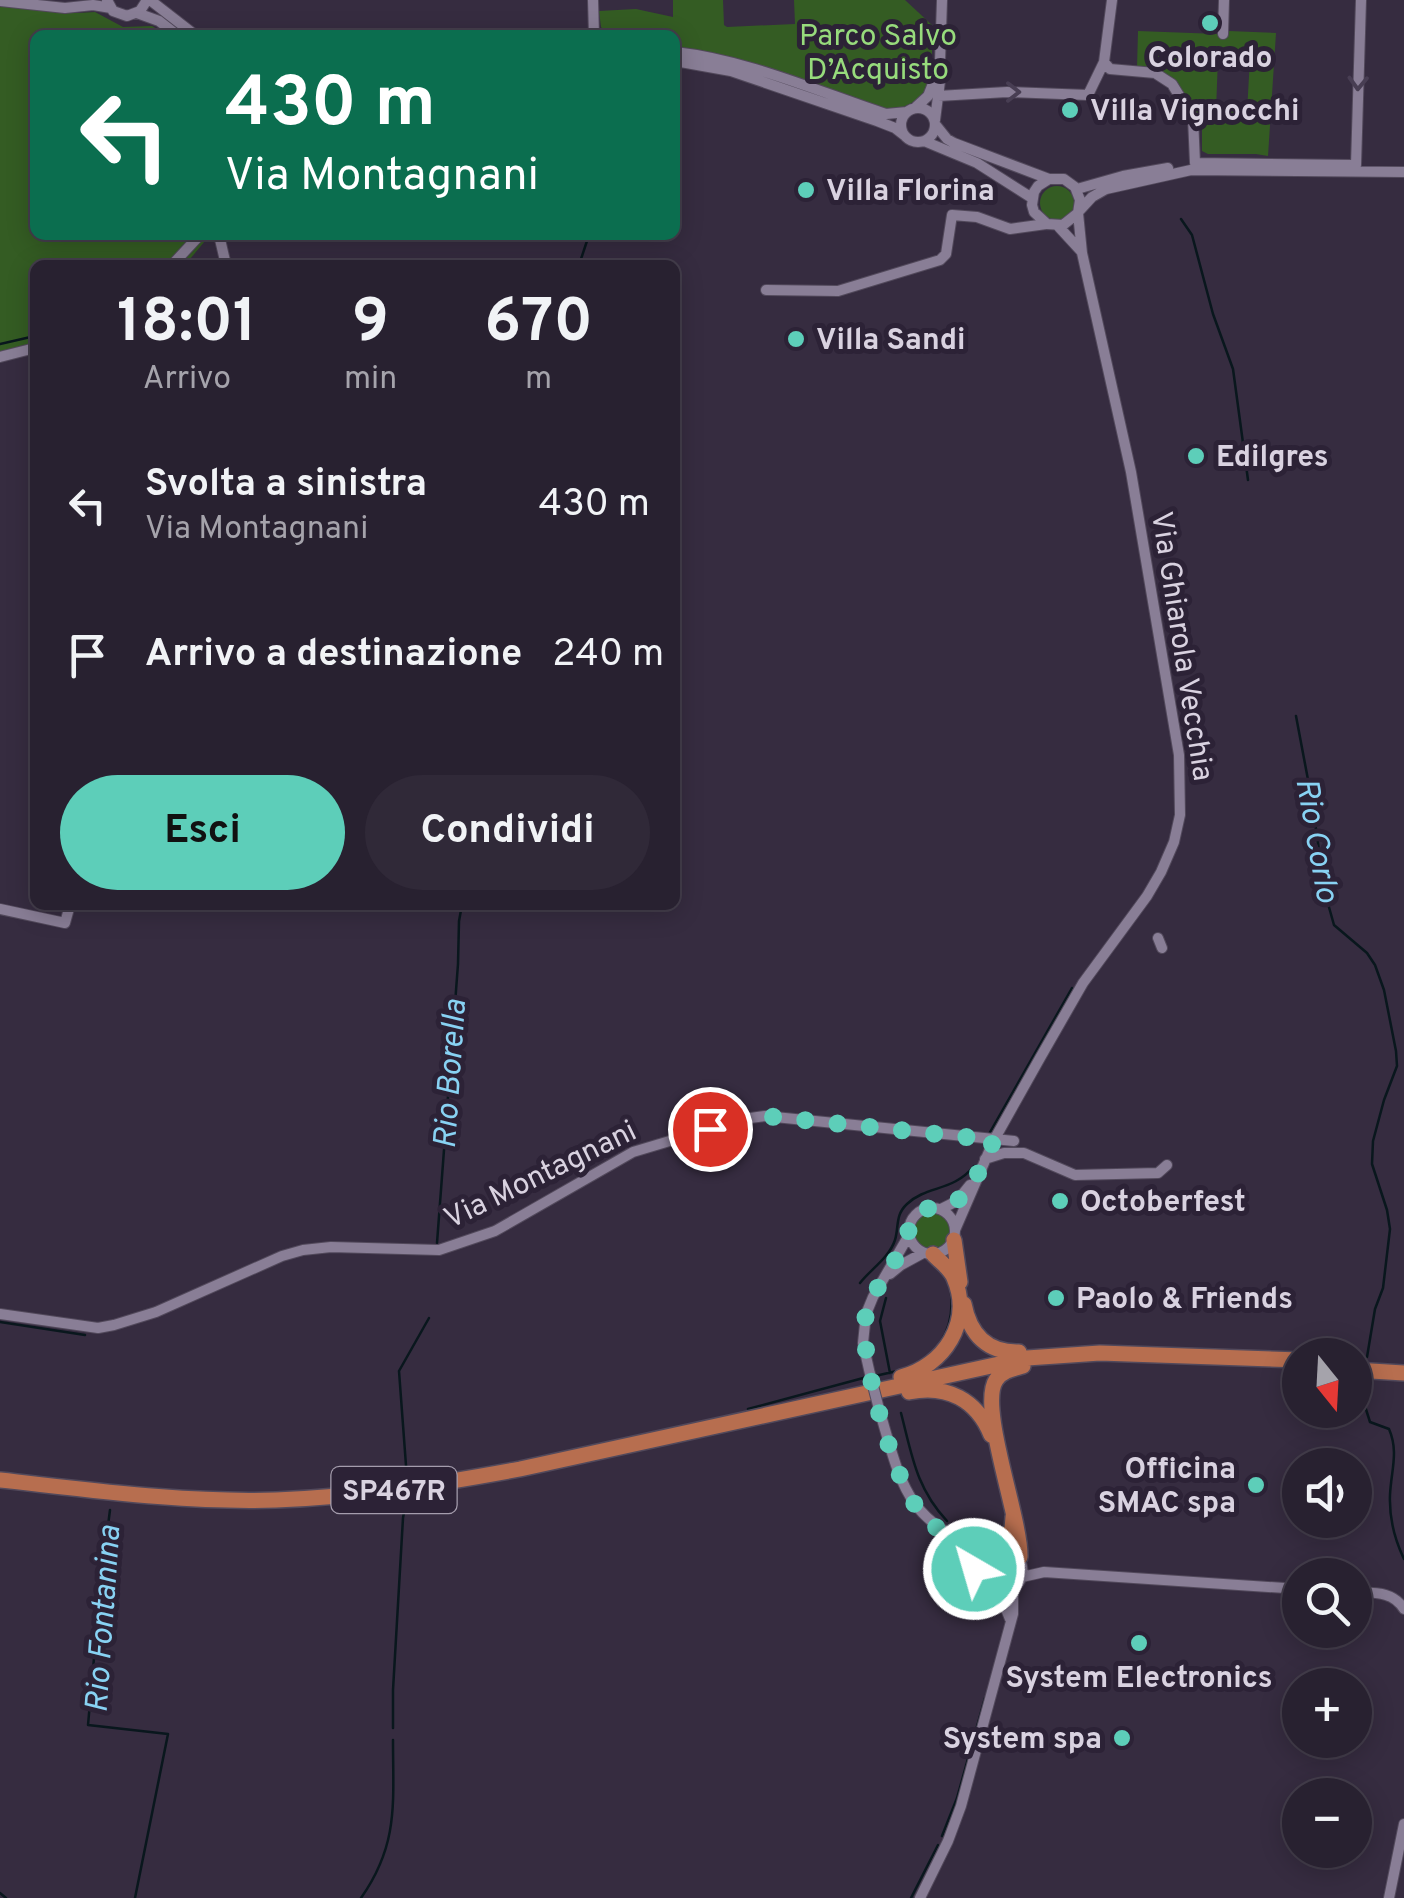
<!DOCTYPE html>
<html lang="it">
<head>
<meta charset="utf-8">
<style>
  body { margin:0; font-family:Overpass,sans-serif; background:#302938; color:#f1f3f6; height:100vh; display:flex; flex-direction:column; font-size:38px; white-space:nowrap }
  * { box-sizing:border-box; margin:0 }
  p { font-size:32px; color:#a5a3ab }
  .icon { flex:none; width:55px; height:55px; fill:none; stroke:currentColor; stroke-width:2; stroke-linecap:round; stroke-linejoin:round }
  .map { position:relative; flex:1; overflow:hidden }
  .details { position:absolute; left:30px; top:260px; width:650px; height:650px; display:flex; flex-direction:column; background:#282130; border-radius:15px; box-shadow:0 5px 25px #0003,0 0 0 2px #443e4c }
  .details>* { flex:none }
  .guide { position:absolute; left:30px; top:30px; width:650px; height:210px; border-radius:15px; box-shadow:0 5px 25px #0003,0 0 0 2px #443e4c; background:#0b6e4f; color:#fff; overflow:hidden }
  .needle { width:65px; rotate:162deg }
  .fabs { position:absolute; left:1282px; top:1338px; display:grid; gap:20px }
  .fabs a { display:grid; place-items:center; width:90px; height:90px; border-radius:50%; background:#282130; box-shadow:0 5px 25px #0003,0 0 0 2px #443e4c; font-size:50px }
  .pin { position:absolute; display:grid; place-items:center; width:85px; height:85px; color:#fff; margin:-42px; border:5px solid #fff; border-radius:50%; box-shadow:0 2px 10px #0007 }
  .me { position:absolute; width:110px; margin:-55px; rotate:322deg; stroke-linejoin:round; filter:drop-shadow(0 0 8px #0008) }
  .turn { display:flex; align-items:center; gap:35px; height:210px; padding:0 30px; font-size:45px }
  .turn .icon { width:130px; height:130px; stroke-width:2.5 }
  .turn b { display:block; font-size:70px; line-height:85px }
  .eta { display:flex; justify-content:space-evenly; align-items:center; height:170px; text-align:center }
  .eta b { font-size:60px; font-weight:700; line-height:70px }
  .primary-button { display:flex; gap:20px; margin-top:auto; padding:20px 30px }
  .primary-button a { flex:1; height:115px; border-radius:60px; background:#5dceb9; color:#111; font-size:40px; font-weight:700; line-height:115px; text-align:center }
  .primary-button a+a { background:#302938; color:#f1f3f6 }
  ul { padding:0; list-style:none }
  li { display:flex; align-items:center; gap:30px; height:150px; padding:0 30px }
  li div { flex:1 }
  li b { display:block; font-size:38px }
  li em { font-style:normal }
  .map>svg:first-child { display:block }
  .green { fill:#345c23; fill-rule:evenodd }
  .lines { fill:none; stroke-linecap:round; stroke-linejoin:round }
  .stream { stroke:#09171d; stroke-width:2.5 }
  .minor-casing { stroke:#52495b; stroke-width:12 }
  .highway-casing { stroke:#52495b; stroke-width:18 }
  .minor { stroke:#897e96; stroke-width:10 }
  .highway { stroke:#b76e4f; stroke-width:15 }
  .minor-bridge-casing { stroke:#52495b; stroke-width:12; stroke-linecap:butt }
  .minor-bridge { stroke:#897e96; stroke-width:10 }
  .oneway { stroke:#483e53 }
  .route { stroke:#5dceb9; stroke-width:18; stroke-dasharray:0 32.4 }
  .poi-dot { fill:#5dceb9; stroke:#2c2236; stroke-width:4 }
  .labels { text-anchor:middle; stroke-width:10; stroke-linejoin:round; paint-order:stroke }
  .shield { fill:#2c2236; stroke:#a59dad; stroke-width:2.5 }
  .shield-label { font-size:28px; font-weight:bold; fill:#d9d2e0 }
  .park-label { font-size:30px; fill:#97db7c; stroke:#2c2236 }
  .poi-label { font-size:30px; font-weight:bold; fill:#d9d2e0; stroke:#2c2236; text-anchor:start }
  .street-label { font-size:30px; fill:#d9d2e0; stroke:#2c2236 }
  .water-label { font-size:32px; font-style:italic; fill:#88d2f3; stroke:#2c2236 }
</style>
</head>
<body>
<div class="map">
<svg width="1404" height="1898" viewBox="0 0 1404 1898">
  <rect width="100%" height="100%" fill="#362c40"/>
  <!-- green -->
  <path class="green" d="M673 0H723L724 25 727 27 795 24 794 0H905L932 25V77L928 91 920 99 903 107 886 109 675 48V35H607L601 27 599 11 636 9 673 17Z
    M0 6 78 13 95 12 123 27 152 26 167 35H35V235H210L185 265H35V353L0 358Z
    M1138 31 1218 34 1229 31 1276 33 1268 156 1256 154H1208L1202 151V122L1180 88 1174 81 1137 68ZM1218 57 1250 58 1247 112 1216 111Z
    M1040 203a17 17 0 1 1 34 0a17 17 0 1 1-34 0Z
    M914 1231a18 18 0 1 1 36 0a18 18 0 1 1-36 0Z
    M981 1569a18 18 0 1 1 36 0a18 18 0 1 1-36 0Z"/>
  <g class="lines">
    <!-- stream -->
    <path class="stream" d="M1181 219 1192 235 1213 314 1233 369 1248 480
      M579 265 589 235
      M0 344 35 336
      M1296 716 1312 801 1325 893 1334 925 1367 953 1375 965 1384 990 1396 1051 1397 1066 1384 1100 1373 1141 1372 1164 1387 1210 1390 1229 1383 1288 1375 1309 1367 1357
      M989 1134 1072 988
      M437 1243 458 964 459 921 462 905
      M860 1283C871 1269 889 1258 895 1240 899 1227 895 1215 907 1204 927 1185 953 1192 974 1166
      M886 1298 880 1321 890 1373
      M0 1322 85 1335
      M940 1343C950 1328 953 1311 951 1293
      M875 1376 897 1371
      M1363 1393V1400L1370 1422 1389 1429C1399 1452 1391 1471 1390 1495 1389 1519 1394 1538 1404 1559
      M748 1409 867 1377
      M901 1413C912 1455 916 1488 947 1521
      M407 1479 399 1371 429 1318
      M110 1510 101 1580 88 1725 168 1734 135 1898
      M956 1530 957 1529
      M949 1548C952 1550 959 1556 961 1560 971 1580 963 1591 987 1603
      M393 1728V1690L403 1518 407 1495
      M942 1836 957 1798 985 1698
      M0 1893 6 1898
      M361 1898C399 1844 393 1803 393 1740
      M911 1898 938 1845"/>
    <!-- minor casing -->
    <g class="minor-casing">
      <path id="minor" d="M107 0 113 11 127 16 140 11 147 0
        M150 0 195 35
        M593 0 594 35
        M0 1 65 8 93 5 111 8
        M137 13 159 21 177 35
        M1223 34 1224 0
        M675 52C747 60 817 91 886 114L907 112
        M675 61 731 71 877 121 895 128 904 135
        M1104 62 1110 69 1155 73 1172 84 1193 118 1195 163
        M938 96 1007 92 1088 95 1104 62 1112 0
        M916 107 928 96 936 76
        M901 125a17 17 0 1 1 34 0a17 17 0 1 1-34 0Z
        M935 120 942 65 940 62 942 0
        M935 124 947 139 954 143 1049 179
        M924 141 977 163 1032 198
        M1195 163 1353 165
        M1356 165 1361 0
        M1077 189 1123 176 1168 168
        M1080 210 1092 197 1106 189 1191 170 1404 172
        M1058 226 1081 251
        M219 235 226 265
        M172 265 200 235
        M766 290 838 291 940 260 946 254 952 215 977 217 1010 229 1046 224
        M0 357 35 348
        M0 909 65 923 70 905
        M1158 938 1162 948
        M985 1159 1004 1153H1024L1075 1175 1158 1173 1167 1165
        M909 1231a23 23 0 1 1 46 0a23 23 0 1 1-46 0Z
        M941 1209 957 1201 970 1185
        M955 1230 994 1140 1040 1058 1083 983 1147 896 1161 872 1174 842 1180 815 1179 755 1131 472 1082 253 1078 213 1080 200 1075 187 1064 179H1049L1038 186 1034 192 1032 205 1034 212 1047 224 1063 225 1078 213
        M890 1274 901 1265 923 1253
        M0 1314 98 1328 114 1325 156 1312 282 1256 303 1250 331 1247 439 1250 495 1231 633 1152 743 1119 765 1116 1014 1141
        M870 1374 863 1343 866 1314 873 1297 909 1235
        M879 1409C901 1482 905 1524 986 1548
        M1022 1577 1044 1572 1300 1589
        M994 1592C1045 1594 1018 1525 985 1549 978 1554 974 1562 974 1570 975 1584 985 1586 994 1592 1001 1598 1007 1611 1010 1619
        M1355 1592C1374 1593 1393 1591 1404 1609
        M920 1898 948 1841 961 1806 1013 1614V1588
        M1389 1898 1404 1824"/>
    </g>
    <!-- highway casing -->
    <g class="highway-casing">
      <path id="highway" d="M954 1240 960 1282
        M964 1304C970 1335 988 1353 1019 1352
        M1355 1370 1404 1373
        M901 1377C944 1366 973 1322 954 1278 950 1268 940 1262 933 1254
        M909 1392C947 1384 977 1400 991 1435
        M0 1480C91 1490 184 1503 276 1500 358 1497 439 1484 520 1469L1027 1358 1100 1353 1300 1360
        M999 1545 1012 1529 1013 1517
        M1020 1557C1021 1518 978 1407 996 1380 1002 1371 1012 1369 1023 1366"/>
    </g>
    <!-- minor -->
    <use href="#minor" class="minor"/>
    <!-- highway -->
    <use href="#highway" class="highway"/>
    <!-- minor-bridge casing -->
    <g class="minor-bridge-casing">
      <path id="minor-bridge" d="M870 1374 879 1409"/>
    </g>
    <!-- minor-bridge -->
    <use href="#minor-bridge" class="minor-bridge"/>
  </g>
  <!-- one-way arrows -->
  <defs><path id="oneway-chevron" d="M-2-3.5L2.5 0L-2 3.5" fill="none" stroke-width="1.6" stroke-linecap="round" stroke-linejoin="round" transform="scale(2.5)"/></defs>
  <g class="oneway">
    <use href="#oneway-chevron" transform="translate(1358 83) rotate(92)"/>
    <use href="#oneway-chevron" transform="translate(1013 92)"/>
  </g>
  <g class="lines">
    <!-- route -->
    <path class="route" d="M710 1129 743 1119 765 1116 994 1140C984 1160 976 1184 959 1199 943 1212 922 1202 912 1219 908 1226 909 1234 906 1241 894 1266 873 1288 866 1315 857 1350 893 1476 916 1506 921 1514 930 1522 937 1528 943 1532 952 1534 957 1539 964 1546 969 1557 975 1565L974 1569"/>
  </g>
  <!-- markers -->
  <g class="poi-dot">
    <circle cx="1210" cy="23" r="10"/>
    <circle cx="1070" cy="110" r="10"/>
    <circle cx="806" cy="190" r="10"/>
    <circle cx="796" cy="339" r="10"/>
    <circle cx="1196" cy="456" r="10"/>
    <circle cx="1060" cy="1201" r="10"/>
    <circle cx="1056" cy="1298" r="10"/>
    <circle cx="1256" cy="1485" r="10"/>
    <circle cx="1139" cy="1643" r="10"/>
    <circle cx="1122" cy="1738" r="10"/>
  </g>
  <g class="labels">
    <!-- shield labels -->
    <rect class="shield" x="331.5" y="1467" width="125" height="46" rx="8"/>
    <g class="shield-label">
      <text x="394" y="1500">SP467R</text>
    </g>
    <!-- park labels -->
    <g class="park-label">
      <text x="878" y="45">Parco Salvo<tspan x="878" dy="34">D’Acquisto</tspan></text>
    </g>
    <!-- poi labels -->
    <g class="poi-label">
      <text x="1210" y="67" text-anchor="middle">Colorado</text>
      <text x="1090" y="120">Villa Vignocchi</text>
      <text x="826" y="200">Villa Florina</text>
      <text x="816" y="349">Villa Sandi</text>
      <text x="1216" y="466">Edilgres</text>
      <text x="1080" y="1211">Octoberfest</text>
      <text x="1076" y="1308">Paolo &amp; Friends</text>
      <text x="1236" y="1478" text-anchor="end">Officina<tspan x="1236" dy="34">SMAC spa</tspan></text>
      <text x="1139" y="1687" text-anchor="middle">System Electronics</text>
      <text x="1102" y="1748" text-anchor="end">System spa</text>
    </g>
    <!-- street labels -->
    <g class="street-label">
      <text transform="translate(1183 646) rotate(81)" y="10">Via Ghiarola Vecchia</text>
      <text transform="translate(540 1174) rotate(-26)" y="10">Via Montagnani</text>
    </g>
    <!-- water labels -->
    <g class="water-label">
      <text transform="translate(1318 840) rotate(80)" y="11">Rio Corlo</text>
      <text transform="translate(449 1074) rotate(-86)" y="11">Rio Borella</text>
      <text transform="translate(102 1619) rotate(-86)" y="11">Rio Fontanina</text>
    </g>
  </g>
</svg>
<div class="fabs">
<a><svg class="needle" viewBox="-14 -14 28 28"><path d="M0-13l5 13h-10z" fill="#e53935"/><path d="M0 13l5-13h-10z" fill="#a5a3ab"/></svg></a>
<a><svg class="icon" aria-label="sound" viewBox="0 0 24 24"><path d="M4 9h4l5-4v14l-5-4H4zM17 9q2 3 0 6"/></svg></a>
<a><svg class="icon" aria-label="search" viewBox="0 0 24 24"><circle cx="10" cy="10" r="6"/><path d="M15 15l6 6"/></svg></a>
<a>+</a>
<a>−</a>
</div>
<div class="pin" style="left:710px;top:1129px;background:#d93025"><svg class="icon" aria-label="arrive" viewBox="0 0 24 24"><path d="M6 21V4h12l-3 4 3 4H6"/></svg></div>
<svg class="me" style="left:974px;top:1569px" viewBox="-20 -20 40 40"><circle r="17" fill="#5dceb9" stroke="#fff" stroke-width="3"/><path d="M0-11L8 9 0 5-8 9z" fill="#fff"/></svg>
<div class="guide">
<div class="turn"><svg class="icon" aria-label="left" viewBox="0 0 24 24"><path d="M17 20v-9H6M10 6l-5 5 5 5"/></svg><div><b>430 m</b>Via Montagnani</div></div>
</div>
<section class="details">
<div class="eta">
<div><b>18:01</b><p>Arrivo</p></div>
<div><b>9</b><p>min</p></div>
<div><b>670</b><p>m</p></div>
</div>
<ul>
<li><svg class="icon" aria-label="left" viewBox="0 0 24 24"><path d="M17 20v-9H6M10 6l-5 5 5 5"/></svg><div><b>Svolta a sinistra</b><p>Via Montagnani</p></div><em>430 m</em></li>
<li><svg class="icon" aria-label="arrive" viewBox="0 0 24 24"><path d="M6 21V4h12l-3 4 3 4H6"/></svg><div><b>Arrivo a destinazione</b></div><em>240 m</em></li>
</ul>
<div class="primary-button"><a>Esci</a><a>Condividi</a></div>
</section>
</div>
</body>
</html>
